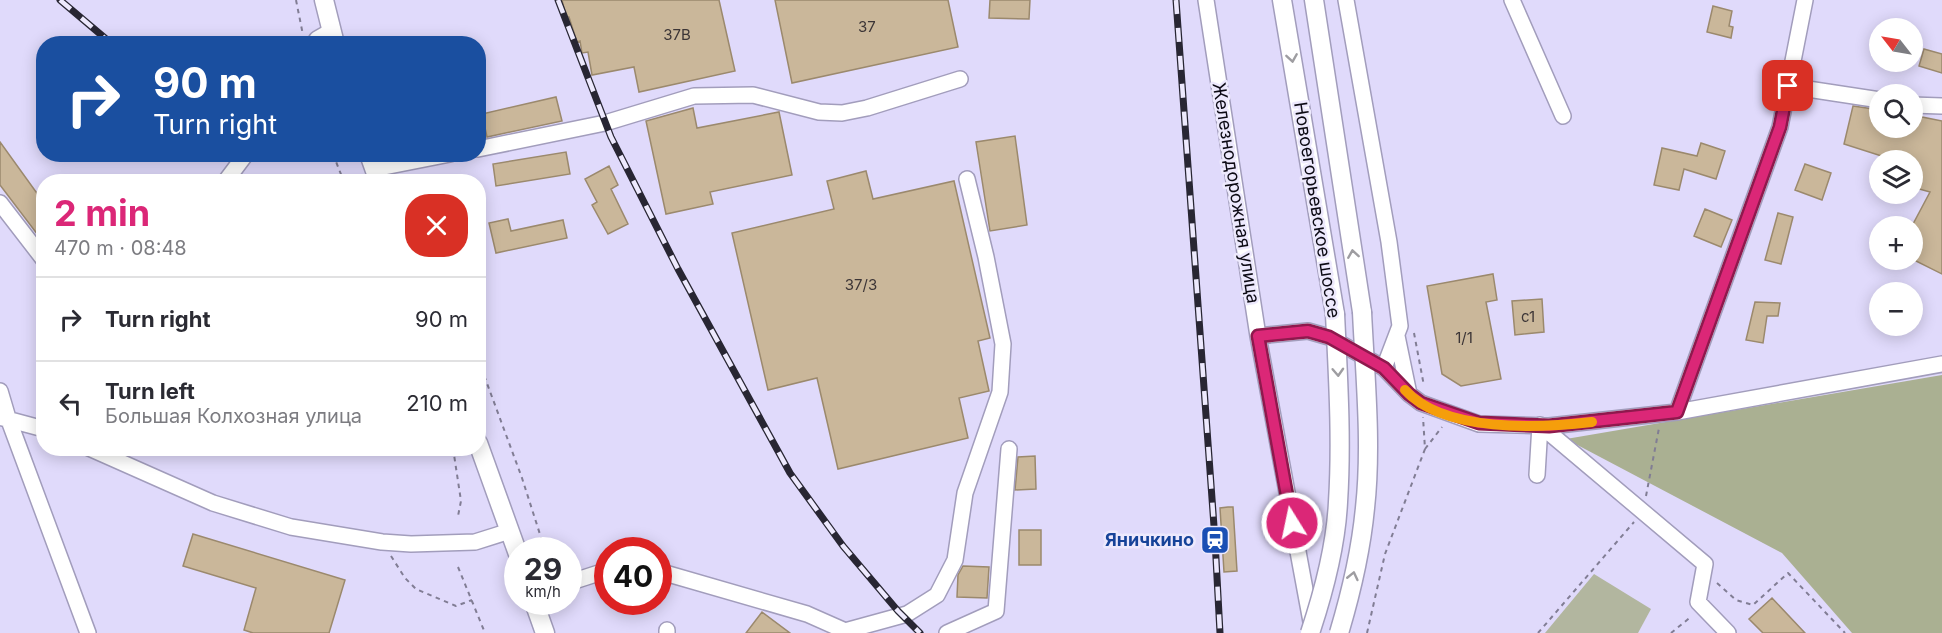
<!DOCTYPE html>
<html lang="en">
<head>
<meta charset="utf-8">
<style>
  body { margin:0; font-family:Inter,sans-serif; background:#f7f7f7; color:#2b2b33; height:100vh; display:flex; flex-direction:column; font-size:22px; white-space:nowrap }
  * { box-sizing:border-box; margin:0 }
  p { font-size:20px; color:#7c7c81 }
  .icon { flex:none; width:33px; height:33px; fill:none; stroke:currentColor; stroke-width:2; stroke-linecap:round; stroke-linejoin:round }
  .map { position:relative; flex:1; overflow:hidden }
  .panel { position:absolute; left:36px; top:174px; width:450px; height:282px; display:flex; flex-direction:column; background:#fff; border-radius:24px; box-shadow:0 3px 15px #0003 }
  .panel>* { flex:none }
  .top-card { position:absolute; left:36px; top:36px; width:450px; height:126px; border-radius:24px; box-shadow:0 3px 15px #0003; background:#1a4fa0; color:#fff; overflow:hidden }
  .needle { width:39px; rotate:301deg }
  .controls { position:absolute; left:1869px; top:18px; display:grid; gap:12px }
  .controls a { display:grid; place-items:center; width:54px; height:54px; border-radius:50%; background:#fff; box-shadow:0 3px 15px #0003; font-size:30px }
  .speed { position:absolute; left:504px; top:537px; display:flex; gap:12px; font-size:30px; font-weight:700; text-align:center }
  .speed>* { display:grid; place-content:center; width:78px; height:78px; border-radius:50%; background:#fff; box-shadow:0 3px 15px #0003; line-height:1 }
  .speed small { font-size:15px; font-weight:400 }
  .speed .limit { border:9px solid #d22; background:#fff; color:#111 }
  .pin { position:absolute; display:grid; place-items:center; width:51px; height:51px; color:#fff; margin:-26px; border-radius:12px; box-shadow:0 3px 9px #0006 }
  .me { position:absolute; width:66px; margin:-33px; rotate:350deg; stroke-linejoin:round; filter:drop-shadow(0 0 4px #0008) }
  .turn { display:flex; align-items:center; gap:21px; height:126px; padding:0 18px; font-size:27px }
  .turn .icon { width:78px; height:78px; stroke-width:2.5 }
  .turn b { display:block; font-size:42px; line-height:51px }
  .round { display:grid; place-items:center; flex:none; width:63px; height:63px; border-radius:24px; background:#f7f7f7 }
  .overview { display:flex; align-items:center; justify-content:space-between; height:102px; padding:0 18px }
  h1 { font-size:36px; font-weight:700; line-height:45px; color:#db2777 }
  ul { padding:0; list-style:none }
  li { display:flex; align-items:center; gap:18px; height:84px; padding:0 18px; border-top:2px solid #e1e1e2 }
  li div { flex:1 }
  li b { display:block; font-size:22px }
  li em { font-style:normal }
  .map>svg:first-child { display:block }
  .green { fill:#b2b69f }
  .forest { fill:#aab092 }
  .building { fill:#cab79a; stroke:#9b896d; stroke-width:1.5 }
  .lines { fill:none; stroke-linecap:round; stroke-linejoin:round }
  .minor-casing { stroke:#a29dbc; stroke-width:18 }
  .major-casing { stroke:#a29dbc; stroke-width:21 }
  .path { stroke:#817d94; stroke-width:2; stroke-dasharray:4.5 4.5; stroke-linecap:butt }
  .minor { stroke:#fff; stroke-width:15 }
  .major { stroke:#fff; stroke-width:18 }
  .rail-casing { stroke:#282633; stroke-width:7 }
  .rail { stroke:#ede9fd; stroke-width:4.5; stroke-dasharray:14; stroke-linecap:butt }
  .major-bridge-casing { stroke:#a29dbc; stroke-width:21; stroke-linecap:butt }
  .major-bridge { stroke:#fff; stroke-width:18 }
  .oneway { stroke:#9e9da1 }
  .route-casing { stroke:#8e194d; stroke-width:15 }
  .route { stroke:#db2777; stroke-width:10 }
  .slow { stroke:#f59e0b; stroke-width:10 }
  .labels { text-anchor:middle; stroke-width:5; stroke-linejoin:round; paint-order:stroke }
  .number-label { font-size:15px; fill:#3c3536 }
  .street-label { font-size:18px; fill:#0c0a14; stroke:#ede9fd }
  .transit-label { font-size:18px; font-weight:bold; fill:#164399; stroke:#ede9fd; text-anchor:end }
</style>
</head>
<body>
<div class="map">
<svg width="1942" height="633" viewBox="0 0 1942 633">
  <rect width="100%" height="100%" fill="#e0dafb"/>
  <!-- green -->
  <path class="green" d="M1594 574 1651 609 1638 633H1545Z"/>
  <!-- forest -->
  <path class="forest" d="M1942 375V633H1852L1782 553 1566 439Z"/>
  <!-- building -->
  <path class="building" d="M562 0H719L735 71 639 92 634 67 592 75 588 52 582 53 580 41 577 42 569 17H566Z
    M775 0H948L958 47 792 83Z
    M990 0H1030L1029 19 989 18Z
    M1713 6 1732 11 1729 26 1733 27 1731 38 1707 32Z
    M1924 49 1942 54V73L1919 66Z
    M556 97 562 121 487 137 482 114Z
    M1853 106 1880 110V128H1912V115L1942 121V274L1912 259V226L1930 192 1912 187V160H1894L1844 144Z
    M693 108 697 128 779 112 792 175 710 192 713 204 666 214 646 121Z
    M1015 136 1027 225 990 231 976 142Z
    M0 142 44 203V243L0 185Z
    M1701 143 1725 151 1716 179 1684 169 1679 190 1654 185 1662 148 1697 156Z
    M566 152 570 174 496 186 493 164Z
    M1805 164 1831 173 1822 200 1795 190Z
    M609 166 618 185 611 189 628 224 608 234 592 205 597 202 585 179Z
    M866 171 873 199 954 181 990 338 978 341 989 391 959 398 968 438 838 469 817 378 768 390 732 233 834 209 827 181Z
    M1705 209 1732 220 1721 247 1694 236Z
    M1778 213 1793 217 1781 264 1765 260Z
    M508 219 511 231 563 220 567 238 496 253 489 223Z
    M1493 274 1497 300 1486 302 1501 379 1461 386 1442 374 1427 286Z
    M1542 299 1544 332 1515 335 1512 301Z
    M1755 302 1780 303 1778 316H1767L1763 343 1746 340Z
    M1035 456 1036 489 1015 490 1018 457Z
    M1228 507H1233L1237 571 1224 572 1220 508Z
    M1019 530H1041V565H1019Z
    M193 534 345 580 329 633H253L244 630 256 588 183 566Z
    M963 566 989 567 987 598 957 597 958 575Z
    M1772 598 1805 633H1763L1749 619Z
    M762 612 790 633H746Z"/>
  <g class="lines">
    <!-- minor casing -->
    <g class="minor-casing">
      <path id="minor" d="M1206 0 1258 336 1312 627
        M1346 0 1389 242 1400 326 1384 368
        M1512 0 1563 116
        M314 44 317 39 331 31
        M1788 86 1880 100
        M1912 105 1942 106
        M478 149 605 123 694 96 753 95 819 112 842 113 867 108 960 79
        M374 169 450 154
        M225 182 246 154
        M0 203 44 260
        M1258 336 1308 331 1329 337 1384 368 1409 394 1421 403 1479 424 1549 426 1677 412 1942 364
        M1397 336 1409 394
        M0 391 8 418 88 633
        M1677 412 1780 127 1805 0
        M3 418 44 429
        M1540 425 1705 564 1698 602 1728 633
        M89 448 213 503 291 527 382 542 411 544 475 542 510 531
        M1537 475 1540 425
        M658 571 807 614 850 633
        M568 583 608 570
        M845 631 907 614 937 595 955 560 965 493 1000 392 1003 344 986 257 967 179
        M667 633V630
        M947 633 996 611 1009 449"/>
    </g>
    <!-- major casing -->
    <g class="major-casing">
      <path id="major" d="M324 0 335 44
        M1282 0 1335 314
        M1314 0 1362 312
        M369 154 379 182
        M478 443 518 554
        M534 602 545 633"/>
    </g>
    <!-- path -->
    <path class="path" d="M296 0 303 35
      M333 154 344 182
      M1414 333 1424 386
      M478 359 522 478 545 550
      M453 448 461 501 458 516
      M1425 449 1442 427
      M1646 496 1659 428
      M391 556 405 578 416 589 456 606 472 600
      M458 567 485 633
      M1717 583 1736 600 1753 605 1788 573 1845 633
      M1367 633 1385 554 1425 449 1423 417
      M1538 633 1634 522
      M1671 633 1692 616"/>
    <!-- minor -->
    <use href="#minor" class="minor"/>
    <!-- major -->
    <use href="#major" class="major"/>
    <!-- rail casing -->
    <g class="rail-casing">
      <path id="rail" d="M60 0 112 44
        M558 0 611 137 678 269 790 473 843 546 898 611 920 633
        M1176 0 1215 540 1220 633"/>
    </g>
    <!-- rail -->
    <use href="#rail" class="rail"/>
    <!-- major-bridge casing -->
    <g class="major-bridge-casing">
      <path id="major-bridge" d="M1310 633C1323 594 1336 544 1338 502 1342 440 1338 376 1335 314
        M1339 633C1351 593 1361 550 1365 508 1372 445 1365 375 1362 312"/>
    </g>
    <!-- major-bridge -->
    <use href="#major-bridge" class="major-bridge"/>
  </g>
  <!-- one-way arrows -->
  <defs><path id="oneway-chevron" d="M-2-3.5L2.5 0L-2 3.5" fill="none" stroke-width="1.6" stroke-linecap="round" stroke-linejoin="round" transform="scale(1.5)"/></defs>
  <g class="oneway">
    <use href="#oneway-chevron" transform="translate(1292 58) rotate(81)"/>
    <use href="#oneway-chevron" transform="translate(1353 254) rotate(-99)"/>
    <use href="#oneway-chevron" transform="translate(1338 372) rotate(87)"/>
    <use href="#oneway-chevron" transform="translate(1353 576) rotate(-77)"/>
  </g>
  <g class="lines">
    <!-- route casing -->
    <g class="route-casing">
      <path id="route" d="M1292 523 1258 336 1308 331 1329 337 1384 368 1409 394 1421 403 1479 423 1549 426 1677 412 1780 127 1788 86"/>
    </g>
    <!-- route -->
    <use href="#route" class="route"/>
    <!-- slow -->
    <path class="slow" d="M1405 390C1444 433 1539 428 1592 422"/>
  </g>
  <!-- icons -->
  <defs>
    <g id="station-square" transform="scale(1.5)"><rect x="-9" y="-9" width="18" height="18" rx="4" fill="#1a4fb4" stroke="#ede9fd"/><path d="M-3-6H3Q5-6 5-4V2Q5 4 3 4L4.5 6H3L1.5 4h-3L-3 6H-4.5L-3 4Q-5 4-5 2V-4Q-5-6-3-6ZM-3.5-4v3h7v-3ZM-3.5 1v1.5H-2V1ZM2 1v1.5H3.5V1Z" fill="#fff"/></g>
  </defs>
  <g fill-rule="evenodd">
    <use href="#station-square" x="1215" y="540"/>
  </g>
  <g class="labels">
    <!-- number labels -->
    <g class="number-label">
      <text x="867" y="32">37</text>
      <text x="677" y="40">37В</text>
      <text x="861" y="290">37/3</text>
      <text x="1528" y="322">с1</text>
      <text x="1464" y="343">1/1</text>
    </g>
    <!-- street labels -->
    <g class="street-label">
      <text transform="translate(1236 193) rotate(81)" y="6">Железнодорожная улица</text>
      <text transform="translate(1317 210) rotate(81)" y="6">Новоегорьевское шоссе</text>
    </g>
    <!-- transit labels -->
    <g class="transit-label">
      <text x="1194" y="546">Яничкино</text>
    </g>
  </g>
</svg>
<div class="controls">
<a><svg class="needle" viewBox="-14 -14 28 28"><path d="M0-13l5 13h-10z" fill="#e53935"/><path d="M0 13l5-13h-10z" fill="#7c7c81"/></svg></a>
<a><svg class="icon" aria-label="search" viewBox="0 0 24 24"><circle cx="10" cy="10" r="6"/><path d="M15 15l6 6"/></svg></a>
<a><svg class="icon" aria-label="layers" viewBox="0 0 24 24"><path d="M12 4l9 5-9 5-9-5zM3 14l9 5 9-5"/></svg></a>
<a>+</a>
<a>−</a>
</div>
<div class="speed"><div>29<small>km/h</small></div><div class="limit">40</div></div>
<div class="pin" style="left:1788px;top:86px;background:#d93025"><svg class="icon" aria-label="arrive" viewBox="0 0 24 24"><path d="M6 21V4h12l-3 4 3 4H6"/></svg></div>
<svg class="me" style="left:1292px;top:523px" viewBox="-20 -20 40 40"><circle r="17" fill="#db2777" stroke="#fff" stroke-width="3"/><path d="M0-11L8 9 0 5-8 9z" fill="#fff"/></svg>
<div class="top-card">
<div class="turn"><svg class="icon" aria-label="right" viewBox="0 0 24 24"><path d="M7 20v-9h11M14 6l5 5-5 5"/></svg><div><b>90 m</b>Turn right</div></div>
</div>
<section class="panel">
<div class="overview"><div><h1>2 min</h1><p>470 m · 08:48</p></div><a class="round" style="background:#d93025;color:#fff"><svg class="icon" aria-label="close" viewBox="0 0 24 24"><path d="M6 6l12 12M18 6L6 18"/></svg></a></div>
<ul>
<li><svg class="icon" aria-label="right" viewBox="0 0 24 24"><path d="M7 20v-9h11M14 6l5 5-5 5"/></svg><div><b>Turn right</b></div><em>90 m</em></li>
<li><svg class="icon" aria-label="left" viewBox="0 0 24 24"><path d="M17 20v-9H6M10 6l-5 5 5 5"/></svg><div><b>Turn left</b><p>Большая Колхозная улица</p></div><em>210 m</em></li>
</ul>
</section>
</div>
</body>
</html>
